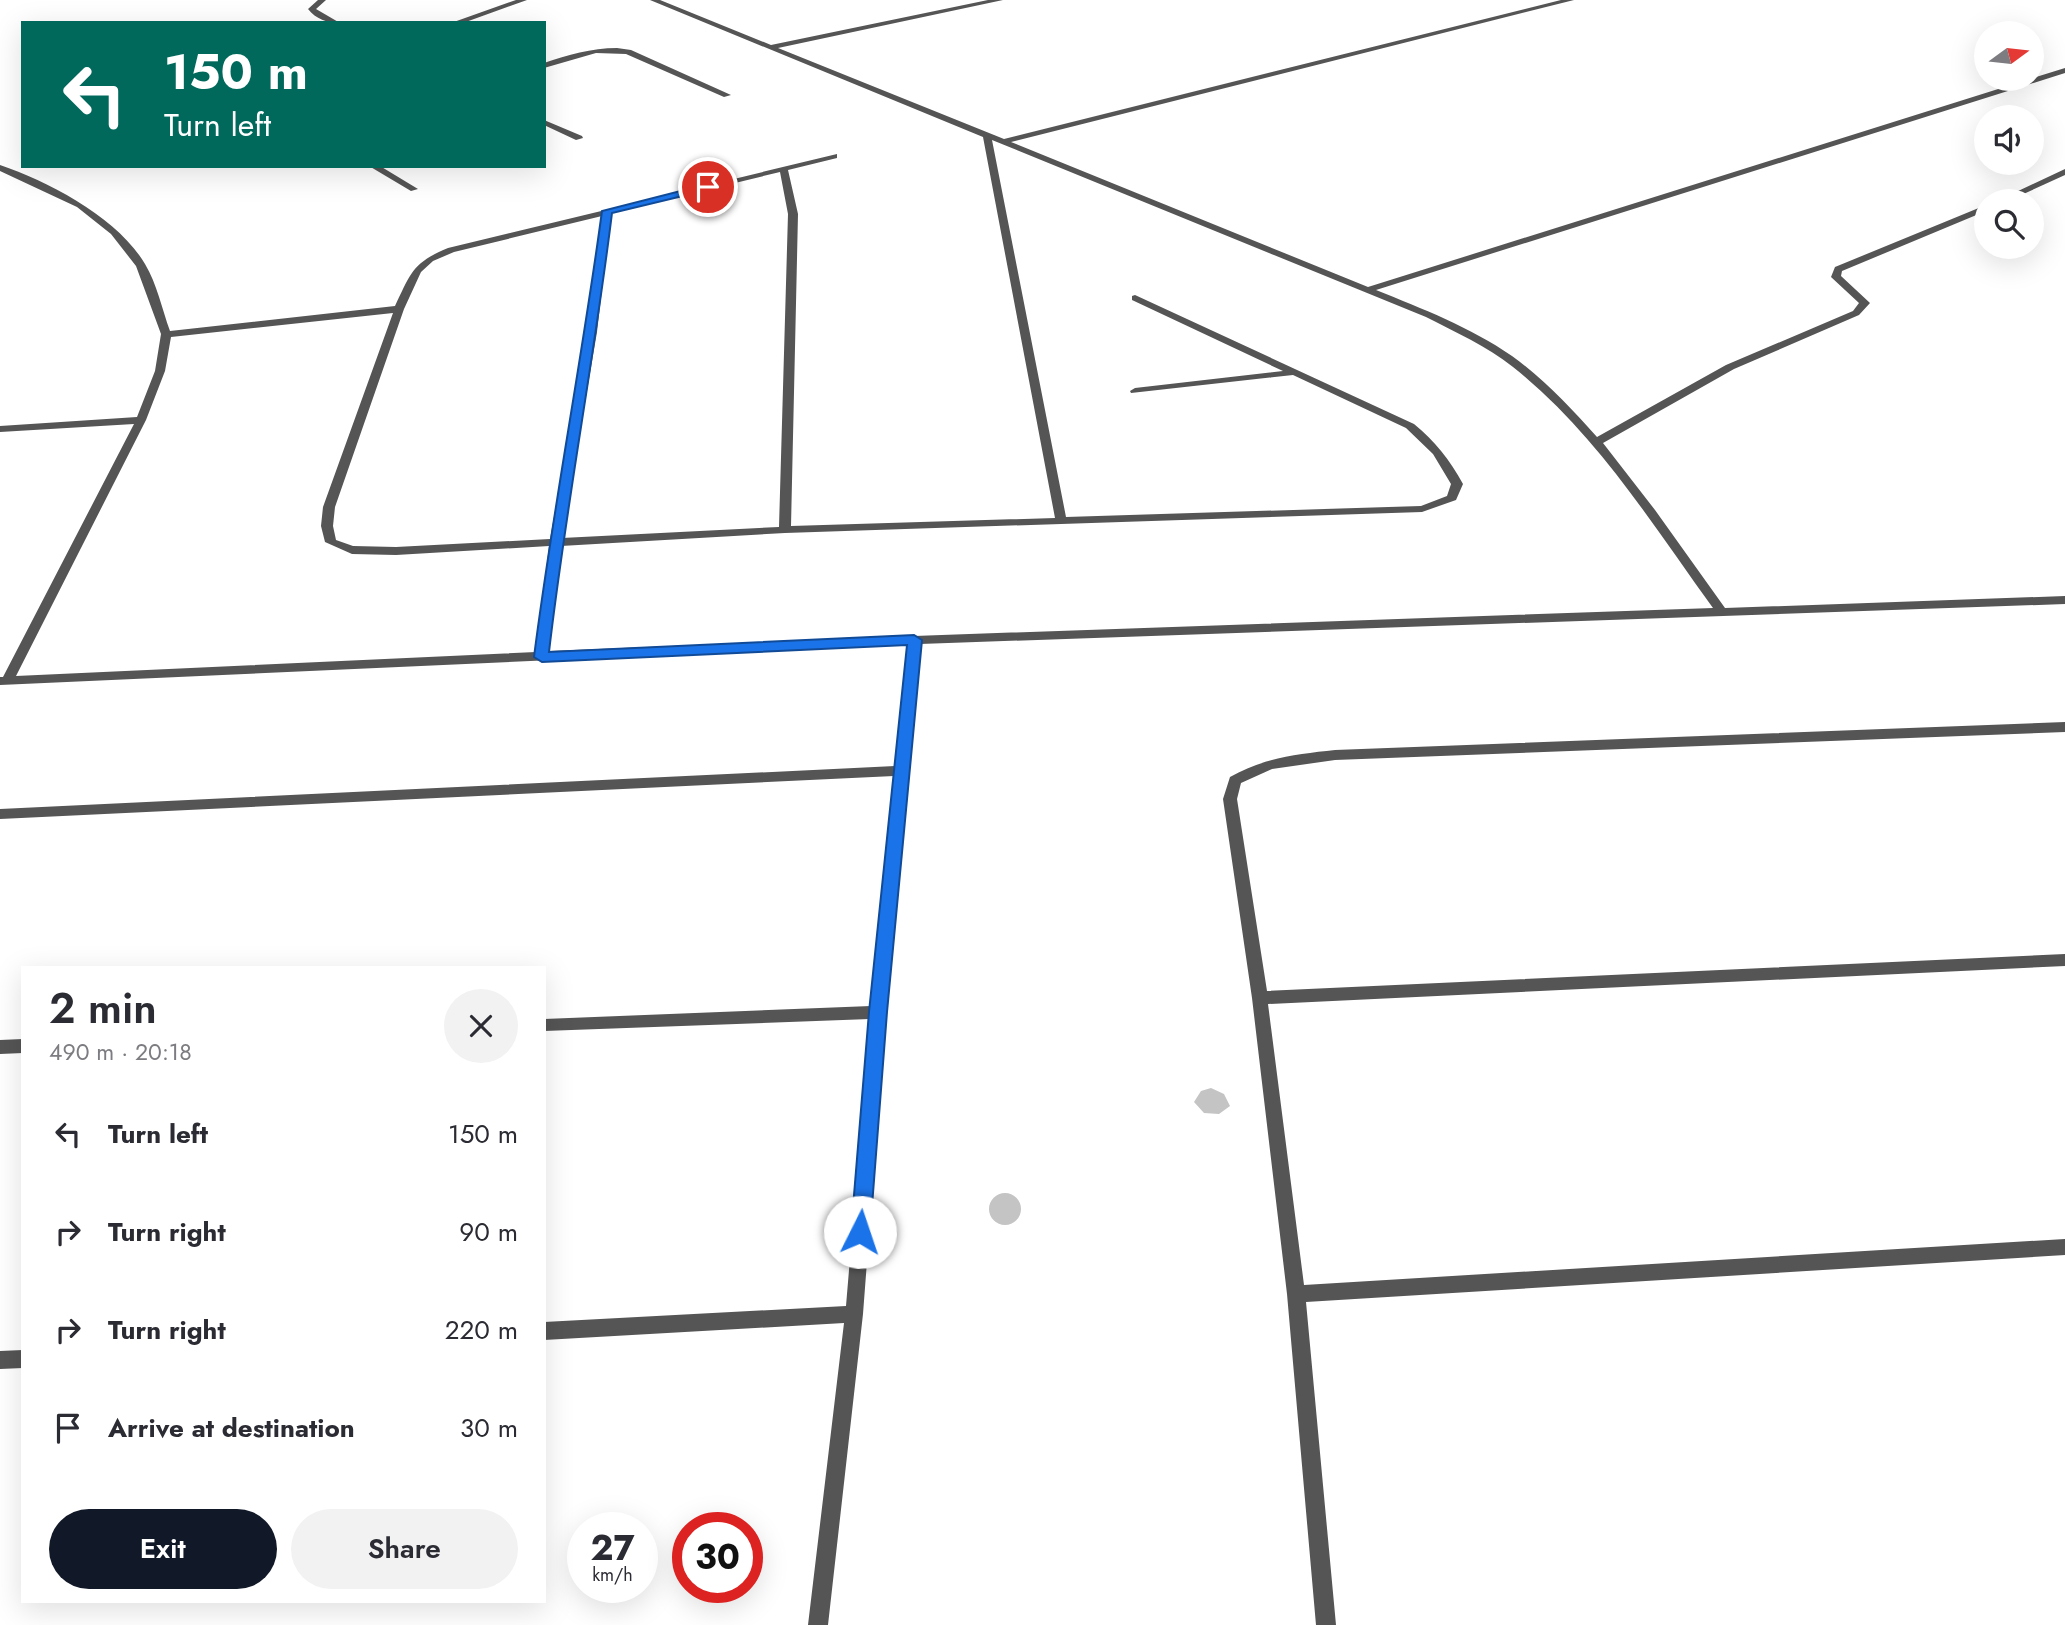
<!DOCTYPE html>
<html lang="en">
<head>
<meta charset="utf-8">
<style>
  body { margin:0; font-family:Jost,sans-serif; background:#f2f2f3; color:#2b2b33; height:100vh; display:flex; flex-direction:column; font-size:26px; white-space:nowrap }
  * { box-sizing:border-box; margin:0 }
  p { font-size:23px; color:#7c7c81 }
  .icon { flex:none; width:38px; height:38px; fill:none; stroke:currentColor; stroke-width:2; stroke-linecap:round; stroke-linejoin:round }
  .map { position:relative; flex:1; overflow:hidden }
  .side { position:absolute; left:21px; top:966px; width:525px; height:637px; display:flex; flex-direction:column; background:#fff; border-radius:0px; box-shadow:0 7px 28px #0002 }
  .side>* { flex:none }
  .banner { position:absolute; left:21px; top:21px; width:525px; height:147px; border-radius:0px; box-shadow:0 7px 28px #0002; background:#00695c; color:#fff; overflow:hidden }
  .needle { width:46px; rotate:75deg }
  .controls { position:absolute; left:1974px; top:21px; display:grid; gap:14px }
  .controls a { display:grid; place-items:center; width:70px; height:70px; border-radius:50%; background:#fff; box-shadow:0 7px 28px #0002; font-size:35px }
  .speed { position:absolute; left:567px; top:1512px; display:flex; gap:14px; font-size:35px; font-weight:700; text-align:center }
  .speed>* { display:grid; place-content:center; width:91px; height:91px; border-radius:50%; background:#fff; box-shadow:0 7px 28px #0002; line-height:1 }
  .speed small { font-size:18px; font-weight:400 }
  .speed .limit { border:10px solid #d22; background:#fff; color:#111 }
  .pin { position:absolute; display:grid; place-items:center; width:60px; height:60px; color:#fff; margin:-30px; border:4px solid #fff; border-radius:50%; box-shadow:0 2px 7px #0007 }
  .me { position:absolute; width:77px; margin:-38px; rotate:4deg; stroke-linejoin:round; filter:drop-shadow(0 0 5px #0008) }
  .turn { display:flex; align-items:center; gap:24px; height:147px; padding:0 28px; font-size:32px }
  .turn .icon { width:91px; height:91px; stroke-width:2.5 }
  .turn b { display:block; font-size:49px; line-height:60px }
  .round { display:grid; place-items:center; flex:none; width:74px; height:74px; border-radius:37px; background:#f2f2f3 }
  .headline { display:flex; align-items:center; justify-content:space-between; height:119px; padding:0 28px }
  h1 { font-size:42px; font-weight:600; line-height:52px }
  .action { display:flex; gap:14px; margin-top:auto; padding:14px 28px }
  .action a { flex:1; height:80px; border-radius:42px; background:#111827; color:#fff; font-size:28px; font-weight:600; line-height:80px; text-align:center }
  .action a+a { background:#f2f2f3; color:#2b2b33 }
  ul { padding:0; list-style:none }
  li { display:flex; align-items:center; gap:21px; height:98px; padding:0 28px }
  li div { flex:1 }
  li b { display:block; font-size:26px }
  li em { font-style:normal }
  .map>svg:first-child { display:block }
  .building { fill:#c4c4c4 }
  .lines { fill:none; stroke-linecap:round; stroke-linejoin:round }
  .street { fill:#555; fill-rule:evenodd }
  .route { fill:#1a73e8; stroke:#114b97; stroke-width:2 }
</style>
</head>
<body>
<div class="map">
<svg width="2065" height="1625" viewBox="0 0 2065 1625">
  <rect width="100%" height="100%" fill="#fff"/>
  <!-- building -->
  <path class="building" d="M1211 1088 1224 1094 1230 1106 1219 1114 1204 1113 1194 1102 1201 1091Z
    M989 1209a16 16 0 1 1 32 0a16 16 0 1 1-32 0Z"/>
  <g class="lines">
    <!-- street -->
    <path class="street" d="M318 0H326L316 9 340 23C327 23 316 19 308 9Z
      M516 0H527L463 23H451Z
      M650 0H660L771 45 988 0H1003L778 48 1004 139 1561 0H1574L1011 142 1368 287 2065 68V73L1376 290C1423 309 1470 327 1512 356 1544 379 1571 408 1597 437L1726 365 1853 311 1859 303 1831 277 1835 267 1986 205V211L1842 271 1841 276 1870 303 1859 315 1734 369 1603 443 1655 510 1725 608 2065 596V604L920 644 886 1012 863 1314 828 1625H808L844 1323 544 1340V1322L846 1306 870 1019 544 1031V1019L871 1006 894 776 0 819V809L895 766 907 644 0 685V677H3L134 424 0 432V426L137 417 155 371 161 334 136 266 111 234 77 207 0 171V165C50 182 118 218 145 264 157 284 162 309 170 331L395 306C411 273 412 263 448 248L837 154V158L788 170 798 214 791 526 1055 518 983 137ZM992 140 1426 317C1455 332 1487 346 1513 367 1596 433 1652 524 1713 608L914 636 549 651 561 546 785 533 1422 512 1456 500 1463 484C1450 460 1435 441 1414 424L1135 295 1132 296V300L1283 371 1135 388 1130 391 1131 393 1293 375 1406 428 1433 454 1451 484 1447 496 1421 506 1066 517ZM780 172 788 214 779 527 562 538 597 332 611 213ZM602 216 587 332 550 539 396 547 353 546 336 540 333 526 335 507 404 309 421 272 433 261 454 252ZM393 313 323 507 321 526 325 542 352 554 396 555 549 546 536 652 16 676 146 420 165 371 171 337Z
      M617 48 631 50 731 95 724 97 626 54 596 53 544 68V63C568 55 591 48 617 48Z
      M544 120 582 136 583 138 576 140 544 125Z
      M369 166H380L418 189 411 191Z
      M2065 169V175L2008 201H1997Z
      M2065 722V732L1335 760 1272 769 1241 783 1237 799 1267 991 2065 954V966L1268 1004 1304 1285 2065 1239V1255L1306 1302 1336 1625H1316L1287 1294 1252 998 1223 799 1230 777C1263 758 1298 754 1335 750Z
      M23 1039V1053L0 1054V1040Z
      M23 1350V1368L0 1369V1351Z"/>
  </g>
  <!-- route -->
  <path class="route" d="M708 184 712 185V189L612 213C594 360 566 505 549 652L914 635 922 640 887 1012 870 1232 867 1238 860 1241 853 1238 851 1232 869 1012 907 645 542 662 534 657C553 508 582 360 602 211Z"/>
</svg>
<div class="controls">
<a><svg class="needle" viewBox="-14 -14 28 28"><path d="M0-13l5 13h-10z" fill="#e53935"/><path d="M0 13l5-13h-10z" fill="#7c7c81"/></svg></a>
<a><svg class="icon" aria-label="sound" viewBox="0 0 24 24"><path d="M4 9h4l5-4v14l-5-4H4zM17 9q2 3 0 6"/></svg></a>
<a><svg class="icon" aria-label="search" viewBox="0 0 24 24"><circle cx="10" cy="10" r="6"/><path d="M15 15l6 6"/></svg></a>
</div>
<div class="speed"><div>27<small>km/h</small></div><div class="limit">30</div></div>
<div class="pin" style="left:708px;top:187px;background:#d93025"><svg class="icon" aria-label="arrive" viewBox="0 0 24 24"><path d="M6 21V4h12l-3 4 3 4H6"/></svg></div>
<svg class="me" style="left:860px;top:1232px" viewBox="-20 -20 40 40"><circle r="19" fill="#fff"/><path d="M0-13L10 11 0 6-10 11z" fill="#1a73e8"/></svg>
<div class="banner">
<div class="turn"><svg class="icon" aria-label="left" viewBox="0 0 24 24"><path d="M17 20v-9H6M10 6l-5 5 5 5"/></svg><div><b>150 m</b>Turn left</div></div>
</div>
<section class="side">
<div class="headline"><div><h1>2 min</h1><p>490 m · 20:18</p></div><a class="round"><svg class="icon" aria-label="close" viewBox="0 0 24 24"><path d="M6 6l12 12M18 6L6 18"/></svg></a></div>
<ul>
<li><svg class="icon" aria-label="left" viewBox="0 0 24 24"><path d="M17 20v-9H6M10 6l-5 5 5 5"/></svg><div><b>Turn left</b></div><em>150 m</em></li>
<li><svg class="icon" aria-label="right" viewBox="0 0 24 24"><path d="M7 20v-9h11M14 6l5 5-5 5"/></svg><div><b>Turn right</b></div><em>90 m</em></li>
<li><svg class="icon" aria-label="right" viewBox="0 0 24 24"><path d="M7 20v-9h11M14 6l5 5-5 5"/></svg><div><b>Turn right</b></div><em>220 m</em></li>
<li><svg class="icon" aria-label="arrive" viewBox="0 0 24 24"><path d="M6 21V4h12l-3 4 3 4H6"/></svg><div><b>Arrive at destination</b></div><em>30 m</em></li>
</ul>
<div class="action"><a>Exit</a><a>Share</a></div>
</section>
</div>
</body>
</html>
